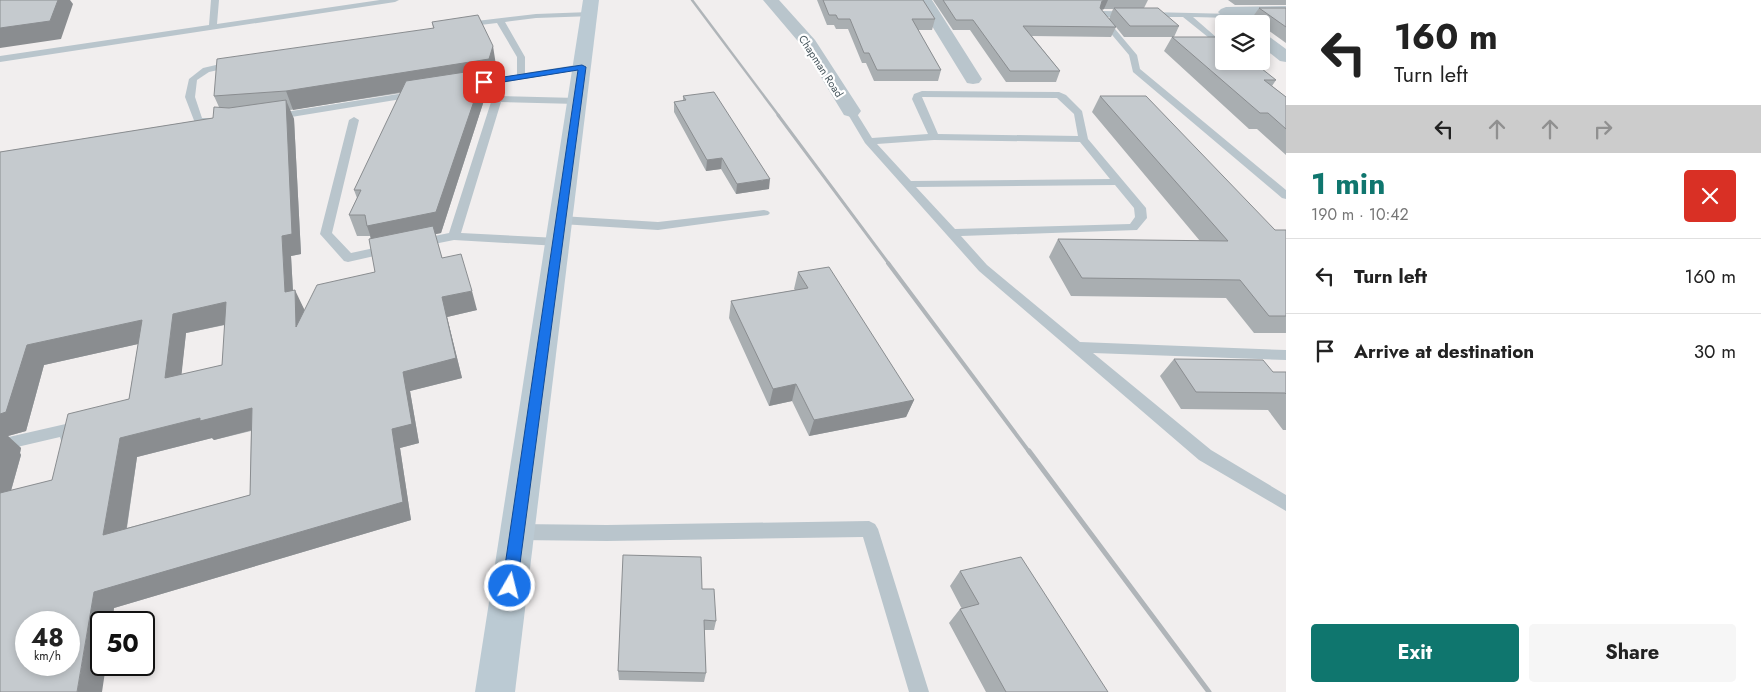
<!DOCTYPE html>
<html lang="en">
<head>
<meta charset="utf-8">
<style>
  body { margin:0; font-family:Jost,sans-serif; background:#f6f6f6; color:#222; height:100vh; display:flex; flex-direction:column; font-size:19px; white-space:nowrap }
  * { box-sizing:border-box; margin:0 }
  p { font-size:16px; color:#767676 }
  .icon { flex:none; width:28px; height:28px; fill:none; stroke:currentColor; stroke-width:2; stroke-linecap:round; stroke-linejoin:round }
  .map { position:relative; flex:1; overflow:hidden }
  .drawer { display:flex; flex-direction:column; background:#fff; width:475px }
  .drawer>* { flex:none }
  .banner { background:#fff; color:#222; overflow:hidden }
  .controls { position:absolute; left:1215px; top:15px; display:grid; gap:10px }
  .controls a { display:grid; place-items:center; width:55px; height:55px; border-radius:5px; background:#fff; box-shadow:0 2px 8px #0003; font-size:25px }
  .speed { position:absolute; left:15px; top:611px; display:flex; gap:10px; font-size:25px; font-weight:700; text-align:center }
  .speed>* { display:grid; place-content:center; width:65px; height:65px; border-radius:50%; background:#fff; box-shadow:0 2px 8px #0003; line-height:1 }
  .speed small { font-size:12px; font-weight:400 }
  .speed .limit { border:2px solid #111; border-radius:8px; background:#fff; color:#111 }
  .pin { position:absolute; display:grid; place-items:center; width:42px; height:42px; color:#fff; margin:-21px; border-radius:10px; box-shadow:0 2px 8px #0006 }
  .me { position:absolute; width:55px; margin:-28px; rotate:8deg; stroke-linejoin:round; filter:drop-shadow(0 0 4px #0008) }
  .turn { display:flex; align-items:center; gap:18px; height:105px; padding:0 25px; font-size:22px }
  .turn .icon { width:65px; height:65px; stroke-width:2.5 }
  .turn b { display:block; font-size:35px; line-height:42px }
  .lanes { display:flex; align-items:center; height:48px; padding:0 25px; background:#0003; justify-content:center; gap:25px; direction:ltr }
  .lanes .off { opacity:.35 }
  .round { display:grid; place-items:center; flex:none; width:52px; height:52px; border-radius:5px; background:#f6f6f6 }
  .summary { display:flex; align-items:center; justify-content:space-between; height:85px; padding:0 25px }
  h1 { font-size:30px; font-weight:700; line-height:38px; color:#0f766e }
  .cta { display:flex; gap:10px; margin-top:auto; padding:10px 25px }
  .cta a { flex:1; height:58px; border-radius:5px; background:#0f766e; color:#fff; font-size:20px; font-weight:700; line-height:58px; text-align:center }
  .cta a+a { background:#f6f6f6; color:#222 }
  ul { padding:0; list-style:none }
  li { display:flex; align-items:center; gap:15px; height:75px; padding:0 25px; border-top:1px solid #e0e0e0 }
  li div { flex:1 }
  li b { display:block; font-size:19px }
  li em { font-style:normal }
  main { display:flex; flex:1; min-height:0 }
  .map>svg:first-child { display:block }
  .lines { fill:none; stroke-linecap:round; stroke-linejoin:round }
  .service { fill:#b9c5cc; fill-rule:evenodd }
  .minor { fill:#b9c5cc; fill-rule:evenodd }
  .secondary { fill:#bbcad3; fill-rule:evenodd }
  .rail-far3 { stroke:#b0b5b9; stroke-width:2.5 }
  .rail-far2 { stroke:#b0b5b9; stroke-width:3 }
  .rail-far1 { stroke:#b0b5b9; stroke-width:4 }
  .rail { stroke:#b0b5b9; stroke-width:5 }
  .wall { fill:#a9aeb1; fill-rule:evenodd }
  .shaded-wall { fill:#8a8d90 }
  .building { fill:#c5cace; stroke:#8a8d90; fill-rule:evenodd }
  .route { fill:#1a73e8; stroke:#114b97 }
  .labels { text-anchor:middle; stroke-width:4.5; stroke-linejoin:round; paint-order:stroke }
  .far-street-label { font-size:11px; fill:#46555c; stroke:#fff }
</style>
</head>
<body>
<main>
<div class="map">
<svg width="1286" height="692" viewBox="0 0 1286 692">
  <rect width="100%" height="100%" fill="#f1eeee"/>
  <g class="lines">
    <!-- service -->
    <path class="service" d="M211 0H219L217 24 380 0H399L395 2 0 62V56L209 25Z
      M1104 11 1235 14V18H1232L1193 17 1224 44V50L1183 17H1105L1137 55 1140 69 1286 190V199L1282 198 1133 72 1129 55 1097 17 1098 13Z
      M590 12H593V16L536 18 505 22 525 57V73L582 64 585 65V69L470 88 465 85 470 82 517 75V57L497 23 463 27 459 25 460 23 536 14Z
      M233 61 236 62V66L209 72 197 80 195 97 202 118H214L219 121 214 124 195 123 185 97 189 79 203 68Z
      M417 91 420 92V96L273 120 268 117 273 114Z
      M922 91 1059 92 1066 95 1082 111 1088 139 1146 208 1147 218 1137 230 961 236 987 265 1080 342 1286 350V360L1093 353 1211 450 1286 495V511L1199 460 979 271 865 143 846 111 851 108 854 109 872 138 928 134 912 99 914 94ZM922 97 1057 98 1074 114 1078 136 938 134ZM934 140 1080 142 1110 179 911 181 877 144ZM1115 185 1134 208 1135 217 1130 224 955 229 916 187Z
      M497 96 577 98 582 101 577 104 501 102 461 233 558 238 564 242 558 246 454 240 419 247 415 246 413 243 415 240 449 233 492 99Z
      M354 117 359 120 332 233 351 253 388 245 394 249 392 252 348 262 344 261 320 234 349 120Z
      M764 210 768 211 770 213 768 215 658 230 561 224 555 220 561 216 658 222Z
      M70 423 75 425 78 429 72 444 67 446 62 444 60 437 0 451V439Z
      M869 521 875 524 878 529 929 692H909L863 537 607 541 517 540 511 537 508 532 511 527 517 524 607 525Z"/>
    <!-- minor -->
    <path class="minor" d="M763 0H779L815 40 861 111 858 115 851 117 844 115 802 46Z
      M916 0H932L982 79 979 83 973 84 967 83Z
      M1286 6V16L1226 17 1221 15 1218 12 1221 9 1226 7Z
      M1261 33 1267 35 1286 49V62L1280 61 1261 46Z"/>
    <!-- secondary -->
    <path class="secondary" d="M583 0H599L515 692H475Z"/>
    <!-- rail-far3 -->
    <path class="rail-far3" d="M692 0 779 116"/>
    <!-- rail-far2 -->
    <path class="rail-far2" d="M778 115 889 264"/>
    <!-- rail-far1 -->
    <path class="rail-far1" d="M888 263 1030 453"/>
    <!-- rail -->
    <path class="rail" d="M1029 451 1209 692"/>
  </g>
  <!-- wall -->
  <path class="wall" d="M817 0H923L935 19 932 30H918L941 70 938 81H874L866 63H862L848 29H836L834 25H827Z
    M933 0H1148L1144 8 1179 26 1174 37 1276 80 1272 86 1286 97V155L1257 129H1249L1164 51 1172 37H1124L1116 27 1111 37 1032 36 1060 71 1056 82H1006L970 30H953ZM1104 9H1113L1109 19 1102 10Z
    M1228 0H1286V5H1235Z
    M1259 8H1286V43L1261 25V24H1260L1252 18Z
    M432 22 496 65 492 78H487L488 88 441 233 435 234 442 258 477 310 447 317 462 378 410 391 419 443 400 448 411 520 114 608 112 622H101L0 692V152L213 118 219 107 214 96 433 28ZM401 93 354 190 357 198 349 215 357 236H370L375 272 304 311V309L293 290 291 256 301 254 294 119 290 110ZM225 325 222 365 181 375 186 333ZM138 344 129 399 52 480 11 491 21 455 20 453 21 448 8 436 26 431 44 365ZM251 431 250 495 127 528 137 457 212 438 214 440Z
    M683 96 769 189 736 194 721 169 706 171 674 112V102L683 101Z
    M1100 96 1275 230H1286V333H1254L1226 298 1071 296 1049 257 1058 239 1200 241 1092 112Z
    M798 272 914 400 906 417 809 436 792 401 769 406 729 318 731 301 795 290 794 289Z
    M1174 359 1273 372H1286V430H1283L1268 410 1181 409 1160 376Z
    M960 571 1108 692H986L949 623 960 609H962L950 586Z
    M702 589 716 621 714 630H704L706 673 704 682 619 680 618 671Z"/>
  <!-- shaded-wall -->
  <path class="shaded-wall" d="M58 0H70L73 4 61 39 0 48V28Z
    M1106 0H1108L1104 9 1097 11 1102 1Z
    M493 46 496 65 492 78H487L488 88 441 233 374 247 367 226 481 79 293 110 286 91Z
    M286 100 294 119 301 254 291 256 294 311 285 292 282 236Z
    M722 158 721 169 706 171 707 160Z
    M770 179 769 189 736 194 737 184Z
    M295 290 304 309 306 347 296 327Z
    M472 291 477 310 447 317 462 378 410 391 419 443 400 448 411 520 114 608 112 622H101V665H106L102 692H77L94 592 392 429 403 372 442 297Z
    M226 302 237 322 186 333 179 398 165 378 173 314Z
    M142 320 156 340 44 365 26 431 8 436 21 448 20 453 21 455 10 494 0 496V414L27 345Z
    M796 384 792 401 769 406 773 389Z
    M914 400 906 417 809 436 814 420Z
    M252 408 264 427 214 440 212 438 137 457 123 552 103 535 120 438 200 418Z"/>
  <!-- building -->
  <path class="building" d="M0 0H58L50 21 0 28Z
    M823 0H923L935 19H912L941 70H877L869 53H864L850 19H838L836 15H829Z
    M943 0H1106L1102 1 1100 8 1116 27 1023 26 1060 71H1010L973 20H956Z
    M1114 8H1158L1179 26H1130Z
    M1259 8H1286V27Z
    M478 15 493 46 489 59 286 91 214 96 217 59 434 28 432 22Z
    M1172 37H1221L1224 39V61H1252L1276 80H1264L1286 97V129L1268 113H1260Z
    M485 69 436 212 367 226 365 215H349L361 190H354L406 81Z
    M714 92 770 179 737 184 722 158 707 160 674 102 686 100 683 96Z
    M1100 96H1146L1275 230H1286V316H1269L1240 280 1082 278 1058 239 1228 241Z
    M286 100 292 234 282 236 285 292 295 290 296 327 317 285 375 272 369 239 433 226 442 258 461 254 472 291 442 297 456 358 403 372 412 424 392 429 403 502 94 592 77 692H0V493L52 480 68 414 129 399 142 320 27 345 6 412 0 414V152L213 118 214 107 229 108ZM226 302 222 365 165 378 173 314ZM252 408 250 495 103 535 120 438 200 418V421ZM26 622H69V665H26Z
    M829 267 914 400 814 420 796 384 773 389 731 301 808 288 798 272Z
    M1174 359 1263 360 1273 372H1286V394L1285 393 1196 392Z
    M623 555 701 557 702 589H714L716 621 704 620 706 673 618 671Z
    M1021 557 1108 692H1006L960 609 979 604 960 571Z"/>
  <!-- route -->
  <path class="route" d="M582 65 586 67 517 586 515 591 510 593 504 591 502 586 578 70 484 85 480 82 484 80Z"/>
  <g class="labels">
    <!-- far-street labels -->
    <g class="far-street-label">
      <text transform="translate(821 66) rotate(57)" y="4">Chapman Road</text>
    </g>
  </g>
</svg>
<div class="controls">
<a><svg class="icon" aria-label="layers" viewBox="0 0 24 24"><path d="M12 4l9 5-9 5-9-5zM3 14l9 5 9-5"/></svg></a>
</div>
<div class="speed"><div>48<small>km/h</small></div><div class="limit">50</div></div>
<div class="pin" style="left:484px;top:82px;background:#d93025"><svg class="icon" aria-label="arrive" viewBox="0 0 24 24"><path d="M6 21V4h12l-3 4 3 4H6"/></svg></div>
<svg class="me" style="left:510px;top:586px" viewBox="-20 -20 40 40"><circle r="17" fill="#1a73e8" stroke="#fff" stroke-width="3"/><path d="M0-11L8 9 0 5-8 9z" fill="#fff"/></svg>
</div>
<section class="drawer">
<div class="banner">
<div class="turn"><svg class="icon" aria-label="left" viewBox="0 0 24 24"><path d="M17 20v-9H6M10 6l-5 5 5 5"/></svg><div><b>160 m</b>Turn left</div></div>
<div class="lanes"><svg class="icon" aria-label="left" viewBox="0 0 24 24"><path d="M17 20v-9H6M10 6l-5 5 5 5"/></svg><svg class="icon off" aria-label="ahead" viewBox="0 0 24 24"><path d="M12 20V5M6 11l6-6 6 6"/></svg><svg class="icon off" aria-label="ahead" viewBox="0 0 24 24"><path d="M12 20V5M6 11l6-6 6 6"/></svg><svg class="icon off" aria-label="right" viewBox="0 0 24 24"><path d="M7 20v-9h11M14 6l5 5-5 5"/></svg></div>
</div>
<div class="summary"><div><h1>1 min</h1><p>190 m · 10:42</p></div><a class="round" style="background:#d93025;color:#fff"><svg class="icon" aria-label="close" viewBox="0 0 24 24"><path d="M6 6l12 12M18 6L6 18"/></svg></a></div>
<ul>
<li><svg class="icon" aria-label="left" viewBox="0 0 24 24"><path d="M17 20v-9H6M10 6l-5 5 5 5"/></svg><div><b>Turn left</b></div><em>160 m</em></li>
<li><svg class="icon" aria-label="arrive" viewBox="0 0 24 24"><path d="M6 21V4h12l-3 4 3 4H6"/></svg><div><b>Arrive at destination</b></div><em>30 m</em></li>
</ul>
<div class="cta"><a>Exit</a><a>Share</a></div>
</section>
</main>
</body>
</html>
